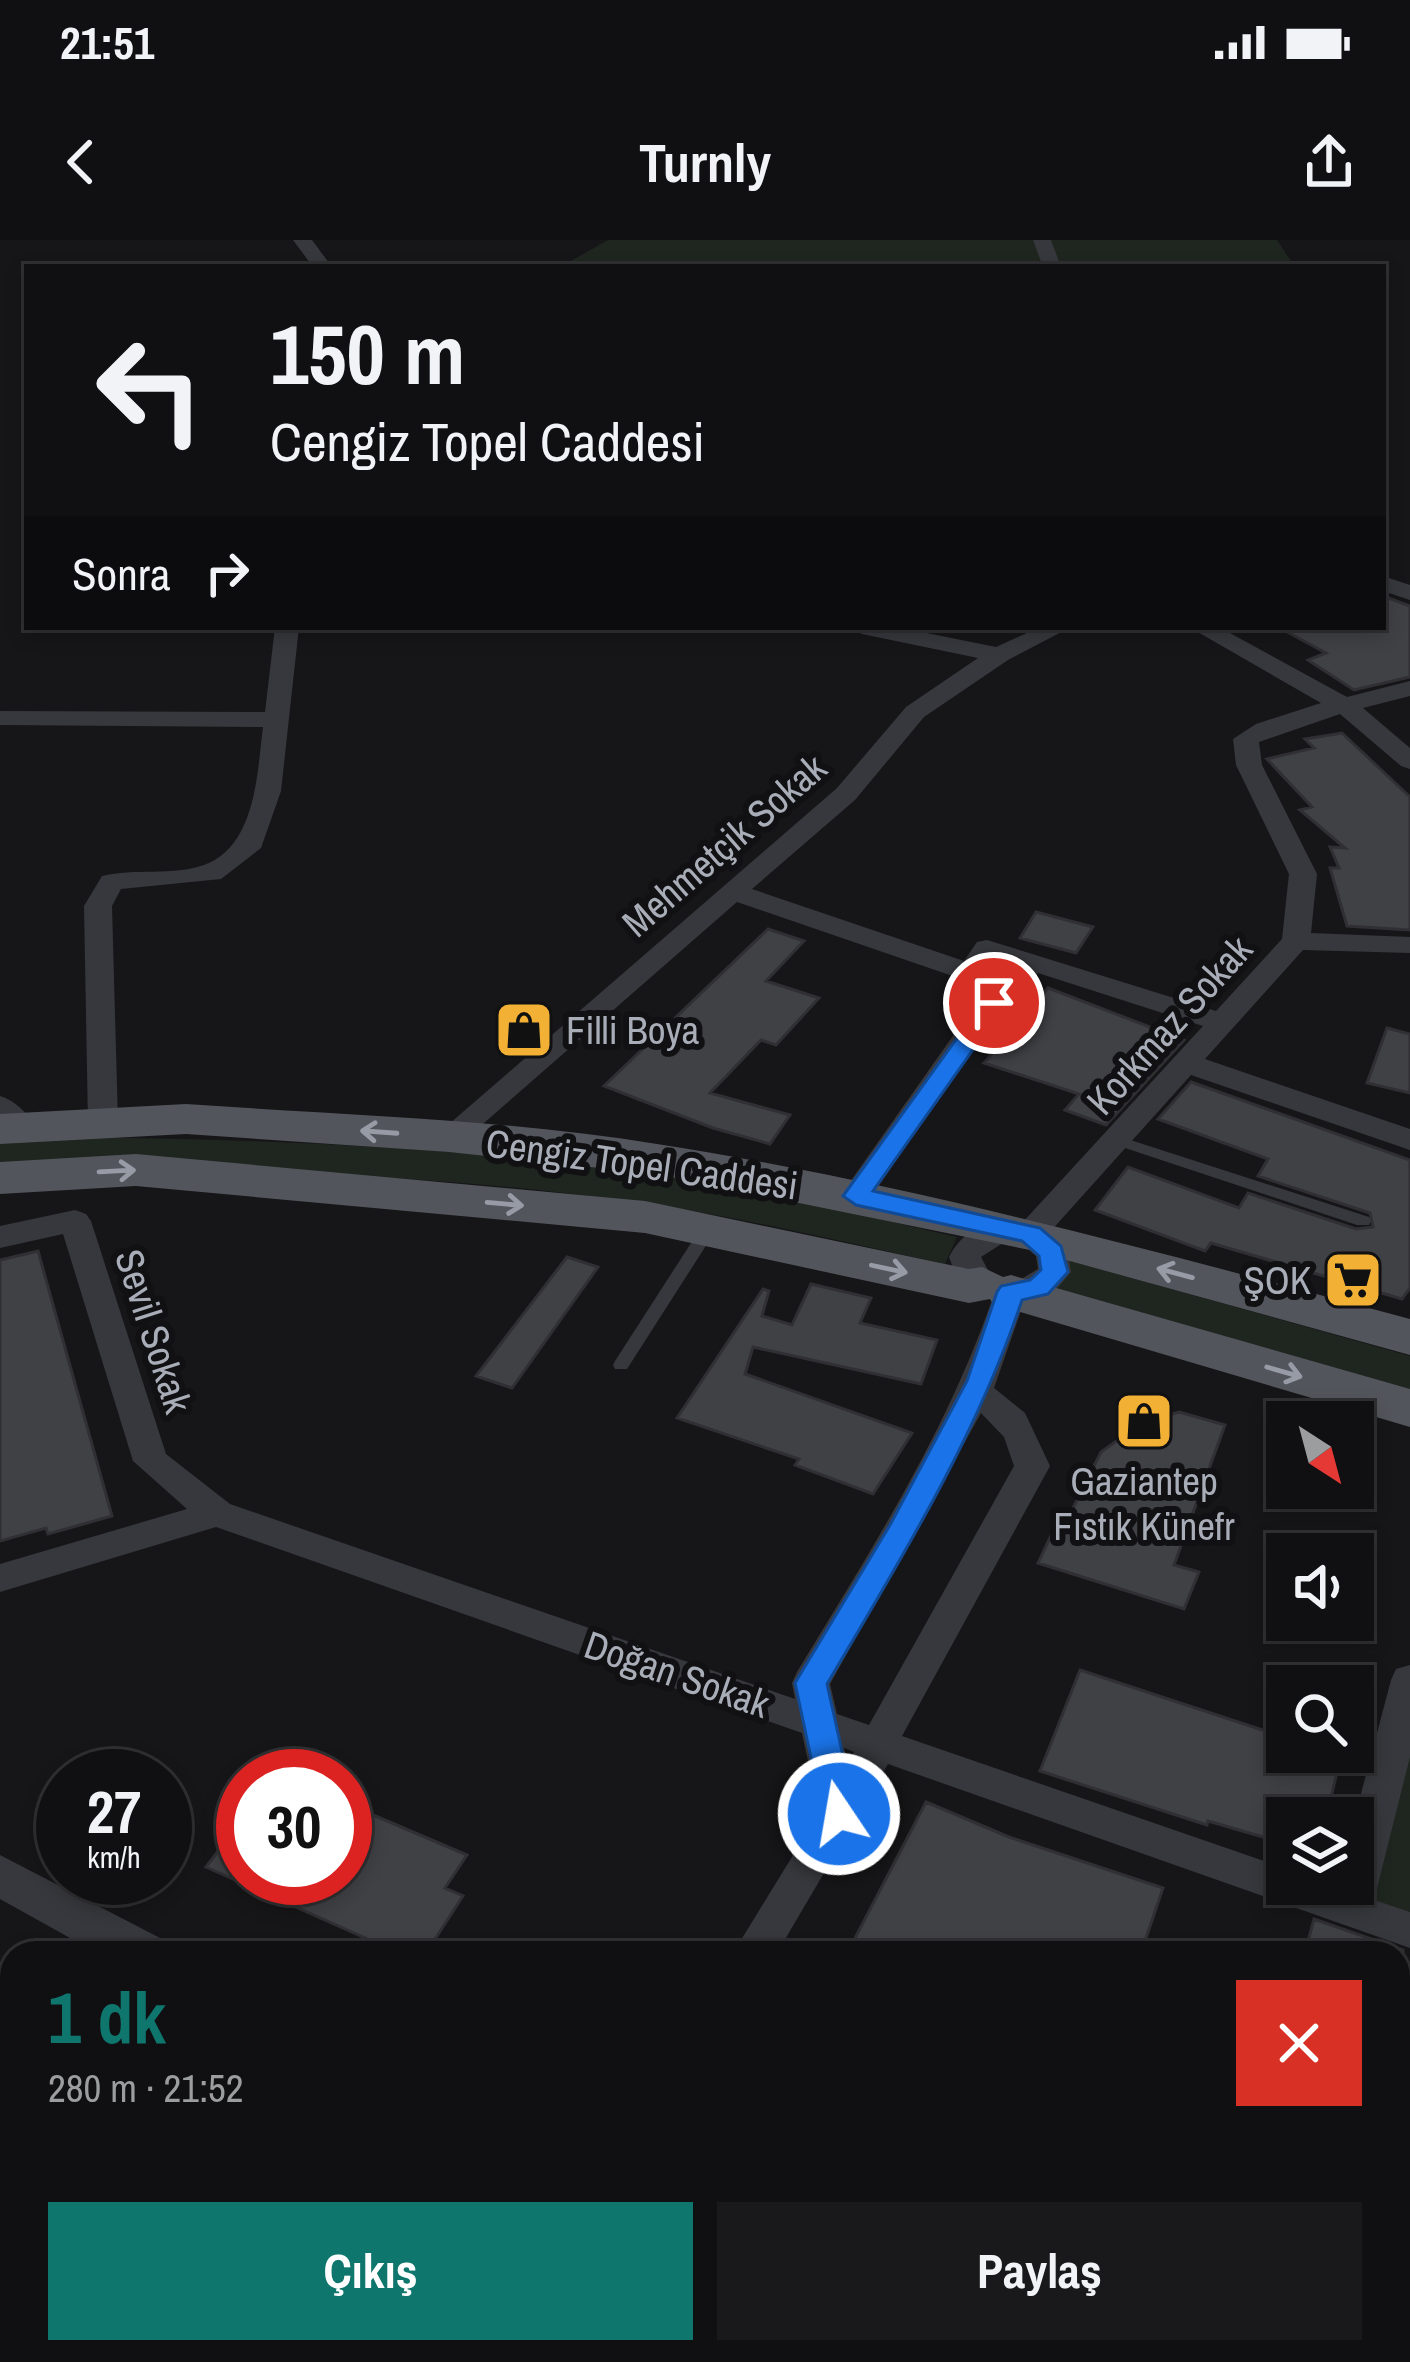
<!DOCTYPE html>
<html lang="tr">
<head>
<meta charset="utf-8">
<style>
  body { margin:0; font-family:"Archivo Narrow",sans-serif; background:#19191b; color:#f1f3f6; height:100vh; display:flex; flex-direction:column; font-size:45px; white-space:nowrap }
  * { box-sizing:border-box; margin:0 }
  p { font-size:39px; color:#9c9d9f }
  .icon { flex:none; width:66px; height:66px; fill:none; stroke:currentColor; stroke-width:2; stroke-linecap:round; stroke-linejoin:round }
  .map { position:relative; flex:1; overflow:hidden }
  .drawer { position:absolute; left:0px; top:1701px; width:1410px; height:423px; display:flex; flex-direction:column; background:#101012; border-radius:36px 36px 0 0; box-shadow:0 6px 18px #0003,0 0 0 3px #303032 }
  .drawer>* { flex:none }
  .hud { position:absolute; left:24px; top:24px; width:1362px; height:366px; border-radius:0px; box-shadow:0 6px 18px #0003,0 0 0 3px #303032; background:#101012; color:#f1f3f6; overflow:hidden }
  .needle { width:78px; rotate:144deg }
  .tools { position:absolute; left:1266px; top:1161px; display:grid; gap:24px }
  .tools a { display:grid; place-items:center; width:108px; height:108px; border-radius:0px; background:#101012; box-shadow:0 6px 18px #0003,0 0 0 3px #303032; font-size:60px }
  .speed { position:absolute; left:36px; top:1509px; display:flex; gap:24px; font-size:60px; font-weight:700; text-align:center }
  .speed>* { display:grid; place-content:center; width:156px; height:156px; border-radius:50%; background:#101012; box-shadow:0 6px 18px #0003,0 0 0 3px #303032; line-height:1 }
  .speed small { font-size:30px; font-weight:400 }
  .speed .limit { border:18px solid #d22; background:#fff; color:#111 }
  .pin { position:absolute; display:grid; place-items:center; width:102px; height:102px; color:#fff; margin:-51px; border:6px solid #fff; border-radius:50%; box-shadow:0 3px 12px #0007 }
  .me { position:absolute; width:132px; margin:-66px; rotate:348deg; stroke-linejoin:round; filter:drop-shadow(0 0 9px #0008) }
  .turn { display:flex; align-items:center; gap:42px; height:252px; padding:0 48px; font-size:54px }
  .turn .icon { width:156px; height:156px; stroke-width:2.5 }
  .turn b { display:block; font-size:84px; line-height:102px }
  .then { display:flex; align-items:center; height:114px; padding:0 48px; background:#0003; gap:24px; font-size:45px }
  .round { display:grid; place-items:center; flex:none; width:126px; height:126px; border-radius:0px; background:#19191b }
  .head { display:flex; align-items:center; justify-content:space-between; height:204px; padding:0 48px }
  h1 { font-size:72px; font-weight:700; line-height:90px; color:#0f766e }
  .cta { display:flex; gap:24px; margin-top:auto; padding:24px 48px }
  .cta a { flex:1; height:138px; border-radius:0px; background:#0f766e; color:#fff; font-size:48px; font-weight:700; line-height:138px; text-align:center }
  .cta a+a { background:#19191b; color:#f1f3f6 }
  .status { display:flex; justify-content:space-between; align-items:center; height:84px; padding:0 60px; background:#101012; direction:ltr }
  .status svg { height:33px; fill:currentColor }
  header { display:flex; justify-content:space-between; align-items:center; height:156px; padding:0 48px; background:#101012; font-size:54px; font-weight:700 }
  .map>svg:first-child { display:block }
  .built { fill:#222225 }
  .green { fill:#1e261f }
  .building { fill:#404145; stroke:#303034; stroke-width:3 }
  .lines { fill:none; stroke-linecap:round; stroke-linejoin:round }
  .service { fill:#37383d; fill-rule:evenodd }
  .minor { fill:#37383d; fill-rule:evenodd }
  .tertiary { fill:#37383d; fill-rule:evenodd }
  .primary { fill:#53555c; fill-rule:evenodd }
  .oneway { stroke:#979ba6 }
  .route { fill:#1a73e8; stroke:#114b97; stroke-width:3 }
  .labels { text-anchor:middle; stroke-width:12; stroke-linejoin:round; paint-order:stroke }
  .street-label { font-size:39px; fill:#a8adb8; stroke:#111113 }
  .poi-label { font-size:39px; fill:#a8adb8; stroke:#111113; text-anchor:start }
</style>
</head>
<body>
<div class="status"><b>21:51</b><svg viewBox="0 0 49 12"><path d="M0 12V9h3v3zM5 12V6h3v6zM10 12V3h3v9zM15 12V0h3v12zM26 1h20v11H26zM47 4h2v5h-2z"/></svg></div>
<header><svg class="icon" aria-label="back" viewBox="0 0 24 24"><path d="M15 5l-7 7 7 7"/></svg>Turnly<svg class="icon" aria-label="share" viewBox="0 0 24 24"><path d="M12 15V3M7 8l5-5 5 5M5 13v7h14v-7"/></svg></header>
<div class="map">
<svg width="1410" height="2122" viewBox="0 0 1410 2122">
  <rect width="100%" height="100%" fill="#161618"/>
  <!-- built -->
  <path class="built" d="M45 2112H461L455 2122H47Z"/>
  <!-- green -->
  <path class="green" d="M608 0H1277L1295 27H560Z
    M0 896C234 899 467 903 699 941 786 955 872 978 957 997L945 1024C838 1001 730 974 621 960 415 932 208 929 0 925Z
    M1068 1020 1410 1116V1150L1055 1053Z
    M1410 1490V1672L1377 1662 1370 1649Z"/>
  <!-- building -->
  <path class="building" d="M1383 356 1410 366V437L1354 450 1308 420 1326 413 1278 387H1383Z
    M1342 493 1410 557V690L1347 686 1330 628H1339L1330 607 1345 608 1300 570 1312 567 1267 519 1314 508 1305 499Z
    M1036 672 1093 687 1076 713 1020 698Z
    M768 689 804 701 766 741 819 758 776 805 761 800 710 853 790 875 770 904 713 888 604 846Z
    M1048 748 1184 800 1106 885 1065 870 1079 854 984 823Z
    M1387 788 1410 794V853L1367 843Z
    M1191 842 1410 920V1048L1402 1059 1211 1003 1205 1011 1095 970 1128 927 1239 968 1248 953 1356 989 1373 987 1370 973 1258 936 1268 919 1158 879Z
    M38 1011 112 1276 48 1294 46 1288 0 1301V1020Z
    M567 1017 598 1027 512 1148 476 1136Z
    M811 1044 871 1058 860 1083 937 1100 921 1144 753 1107 745 1134 912 1193 873 1254 795 1225 799 1219 677 1178 763 1049 769 1051 762 1076 792 1085Z
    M1179 1172 1225 1185 1174 1325 1199 1332 1184 1369 1038 1323 1055 1287 1062 1290 1101 1212 1142 1183Z
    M1080 1430 1287 1498V1512H1342L1326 1578H1287V1604L1208 1581 1207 1585 1040 1531Z
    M926 1562 1009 1597 1163 1648 1141 1713H878L853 1702Z
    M345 1563 467 1615 445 1648 463 1656 426 1713H399L206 1627 243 1578V1638H345Z
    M1314 1679 1403 1710V1713H1305Z"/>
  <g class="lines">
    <!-- service -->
    <path class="service" d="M1118 896 1369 977 1371 981 1369 985H1357L1113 904 1110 901 1113 898Z
      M708 985 716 990 627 1129H615L613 1125 615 1121 702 986Z"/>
    <!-- minor -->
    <path class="minor" d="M293 0H312L332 27H313Z
      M1033 0H1051L1061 27H1043Z
      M1383 336 1410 345V360L1383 351Z
      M275 387H299L281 551 261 608 221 639 121 649 112 666 118 883 103 893 92 890 88 883 84 666 102 636C134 628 174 636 204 625 256 606 257 534 263 487L0 485V471L265 472Z
      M850 387H897L996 407 1040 387H1071L1008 420 924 477 855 560 752 649 964 721 977 702 987 700 1216 771 1282 699 1289 634 1236 525 1233 499 1256 484 1321 463 1189 387H1219L1347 457 1410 441V456L1363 468 1410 508V529L1401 526 1340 474 1259 502 1262 525 1317 634 1311 693 1410 697V713L1303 710 1205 819 1410 889V910L1191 835 1049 993 1068 1012 1071 1032 1056 1050 1024 1062 994 1148 1025 1173 1050 1226 902 1496 1287 1629V1644H1353V1584L1391 1440 1396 1429 1410 1425V1517L1374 1660 1410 1672V1708L888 1524 777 1713H733L819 1573 802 1493 216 1287 0 1352V1324L187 1269 133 1221 63 994 0 1008V986L75 970 86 974 91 981 166 1214 230 1264 795 1459 792 1443 797 1432C871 1310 945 1195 992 1060 968 1053 957 1040 949 1017 965 987 989 980 1022 983L1203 786 1038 733 987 788 867 963H845L840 956 845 949 967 776 1014 726 994 719 980 739 970 742 737 662 460 904H438L434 897 837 548 906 467 978 418 862 394ZM1003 1003 1022 1004 1036 1016 1038 1029 1018 1041 990 1034 981 1017ZM981 1173 1004 1197 1014 1226 869 1485 837 1474 830 1444ZM844 1508 854 1512 848 1523Z
      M0 856C15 860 28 874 36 887L32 894H10L0 883Z
      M12 2051V2108L0 2113V2056Z
      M491 2112H541L537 2122H487Z"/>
    <!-- tertiary -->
    <path class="tertiary" d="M0 1615 160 1698 167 1713H97L0 1659Z
      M1021 2112H1096L1100 2122H1025Z"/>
    <!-- primary -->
    <path class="primary" d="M186 864C343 875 502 879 657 904 912 944 1161 1013 1410 1079V1115L1030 1010 656 934 449 912 186 894 0 904V874Z
      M136 914 645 961 969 1029 982 1027 1003 1037 1011 1035 1410 1149V1187L993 1064 990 1059 969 1063 645 993 136 946 0 954V922Z"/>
  </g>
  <!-- one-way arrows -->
  <defs><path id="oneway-shaft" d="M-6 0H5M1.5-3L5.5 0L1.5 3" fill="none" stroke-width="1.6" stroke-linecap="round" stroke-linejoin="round" transform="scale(3)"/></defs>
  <g class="oneway">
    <use href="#oneway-shaft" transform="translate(379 892) rotate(-176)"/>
    <use href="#oneway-shaft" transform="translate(117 931) rotate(-3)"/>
    <use href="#oneway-shaft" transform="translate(505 964) rotate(5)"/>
    <use href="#oneway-shaft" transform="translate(889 1029) rotate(12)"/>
    <use href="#oneway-shaft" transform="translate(1175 1033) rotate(-165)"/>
    <use href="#oneway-shaft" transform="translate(1284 1132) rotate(16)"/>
  </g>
  <!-- route -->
  <path class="route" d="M994 756 1006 763 873 951 1040 988 1061 1006 1068 1032 1048 1054 1022 1060C976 1198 901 1319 827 1444L856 1574 851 1584 839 1588 828 1584 823 1574 795 1443 890 1285 967 1141 997 1052 1001 1046 1030 1040 1041 1030 1039 1016 1022 1001 856 965 843 956 986 758Z"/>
  <!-- icons -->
  <defs>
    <g id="shop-square" transform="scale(3)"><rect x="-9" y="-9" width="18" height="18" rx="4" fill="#f2b134" stroke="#111113"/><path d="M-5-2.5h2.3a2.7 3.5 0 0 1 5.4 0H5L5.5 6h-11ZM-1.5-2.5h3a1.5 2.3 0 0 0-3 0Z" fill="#111"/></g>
    <g id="supermarket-square" transform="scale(3)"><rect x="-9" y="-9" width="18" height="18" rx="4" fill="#f2b134" stroke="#111113"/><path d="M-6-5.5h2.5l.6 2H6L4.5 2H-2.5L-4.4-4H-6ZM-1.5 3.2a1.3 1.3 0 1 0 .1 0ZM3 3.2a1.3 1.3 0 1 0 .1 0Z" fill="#111"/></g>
  </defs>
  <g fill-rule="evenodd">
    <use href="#shop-square" x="524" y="790"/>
    <use href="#supermarket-square" x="1353" y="1040"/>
    <use href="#shop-square" x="1144" y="1181"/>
  </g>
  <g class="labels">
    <!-- street labels -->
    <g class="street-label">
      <text transform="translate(724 605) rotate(-41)" y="14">Mehmetçik Sokak</text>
      <text transform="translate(1169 785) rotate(-48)" y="14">Korkmaz Sokak</text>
      <text transform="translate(642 924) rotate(8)" y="14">Cengiz Topel Caddesi</text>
      <text transform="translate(154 1091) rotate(72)" y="14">Sevil Sokak</text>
      <text transform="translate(677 1434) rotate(19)" y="14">Doğan Sokak</text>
    </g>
    <!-- poi labels -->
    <g class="poi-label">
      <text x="566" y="804">Filli Boya</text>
      <text x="1311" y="1054" text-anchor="end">ŞOK</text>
      <text x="1144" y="1255" text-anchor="middle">Gaziantep<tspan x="1144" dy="45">Fıstık Künefr</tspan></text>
    </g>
  </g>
</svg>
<div class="tools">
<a><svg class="needle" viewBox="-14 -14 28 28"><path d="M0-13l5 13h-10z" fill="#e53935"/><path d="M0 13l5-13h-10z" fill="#9c9d9f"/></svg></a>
<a><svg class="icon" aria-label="sound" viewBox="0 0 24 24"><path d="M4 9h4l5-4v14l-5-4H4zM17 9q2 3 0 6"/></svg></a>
<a><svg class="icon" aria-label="search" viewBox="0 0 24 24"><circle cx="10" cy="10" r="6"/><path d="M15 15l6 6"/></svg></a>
<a><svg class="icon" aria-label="layers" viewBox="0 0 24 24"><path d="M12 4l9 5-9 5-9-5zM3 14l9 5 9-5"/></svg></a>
</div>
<div class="speed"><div>27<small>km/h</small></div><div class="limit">30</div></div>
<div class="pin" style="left:994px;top:763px;background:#d93025"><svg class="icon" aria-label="arrive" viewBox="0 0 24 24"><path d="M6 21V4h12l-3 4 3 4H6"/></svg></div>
<svg class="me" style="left:839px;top:1574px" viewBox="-20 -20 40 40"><circle r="17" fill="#1a73e8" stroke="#fff" stroke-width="3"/><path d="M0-11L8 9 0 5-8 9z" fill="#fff"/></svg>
<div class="hud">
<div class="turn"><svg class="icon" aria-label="left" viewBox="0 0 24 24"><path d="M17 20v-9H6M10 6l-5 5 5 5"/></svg><div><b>150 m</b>Cengiz Topel Caddesi</div></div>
<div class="then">Sonra<svg class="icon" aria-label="right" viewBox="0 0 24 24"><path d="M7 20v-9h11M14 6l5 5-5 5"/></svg></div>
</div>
<section class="drawer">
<div class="head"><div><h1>1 dk</h1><p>280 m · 21:52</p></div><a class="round" style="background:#d93025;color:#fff"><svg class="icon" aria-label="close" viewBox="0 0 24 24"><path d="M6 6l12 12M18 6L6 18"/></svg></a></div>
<div class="cta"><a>Çıkış</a><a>Paylaş</a></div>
</section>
</div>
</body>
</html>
